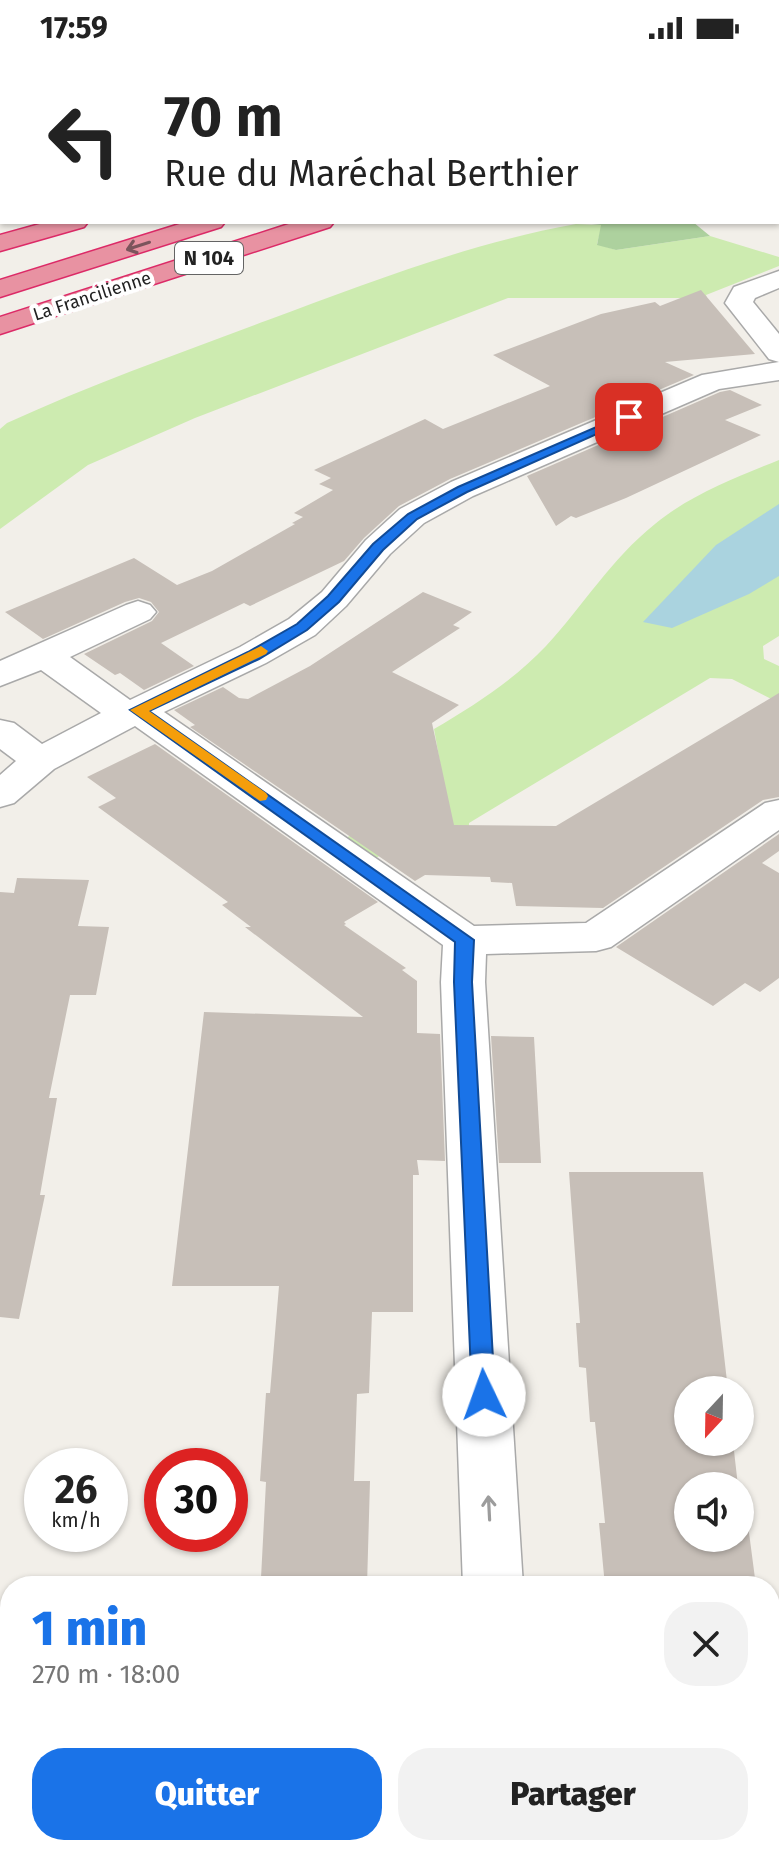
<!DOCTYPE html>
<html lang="fr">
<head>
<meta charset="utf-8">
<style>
  body { margin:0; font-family:"Fira Sans",sans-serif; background:#f2f2f2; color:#222; height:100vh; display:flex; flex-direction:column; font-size:30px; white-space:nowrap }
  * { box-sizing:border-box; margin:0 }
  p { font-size:26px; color:#767676 }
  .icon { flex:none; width:44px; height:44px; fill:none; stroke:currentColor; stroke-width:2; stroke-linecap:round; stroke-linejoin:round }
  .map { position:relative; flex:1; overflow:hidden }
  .sheet { position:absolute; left:0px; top:1520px; width:780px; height:280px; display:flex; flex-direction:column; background:#fff; border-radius:32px 32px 0 0; box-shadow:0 2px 6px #0004 }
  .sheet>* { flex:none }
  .guide { position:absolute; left:0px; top:0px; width:780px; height:168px; box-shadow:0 2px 6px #0004; background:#fff; color:#222; overflow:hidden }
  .needle { width:52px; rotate:202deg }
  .tools { position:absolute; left:674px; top:1320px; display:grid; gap:16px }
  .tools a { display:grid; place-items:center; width:80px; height:80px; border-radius:50%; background:#fff; box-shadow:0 2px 6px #0004; font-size:40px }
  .speed { position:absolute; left:24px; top:1392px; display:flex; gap:16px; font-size:40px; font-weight:700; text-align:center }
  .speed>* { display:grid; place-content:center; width:104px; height:104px; border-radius:50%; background:#fff; box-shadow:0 2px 6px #0004; line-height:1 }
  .speed small { font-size:20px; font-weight:400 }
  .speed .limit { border:12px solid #d22; background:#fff; color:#111 }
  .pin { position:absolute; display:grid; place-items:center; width:68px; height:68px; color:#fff; margin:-34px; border-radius:16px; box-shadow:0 4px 12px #0006 }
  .me { position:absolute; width:88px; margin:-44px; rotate:357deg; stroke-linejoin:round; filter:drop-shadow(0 0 6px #0008) }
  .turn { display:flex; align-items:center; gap:28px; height:168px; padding:0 32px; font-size:36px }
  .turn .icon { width:104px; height:104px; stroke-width:2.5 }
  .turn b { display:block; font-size:56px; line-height:68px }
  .round { display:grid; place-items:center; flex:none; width:84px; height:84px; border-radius:32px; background:#f2f2f2 }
  .headline { display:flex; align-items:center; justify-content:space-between; height:136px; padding:0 32px }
  h1 { font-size:48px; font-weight:800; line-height:60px; color:#1a73e8 }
  .cta { display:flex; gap:16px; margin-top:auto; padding:16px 32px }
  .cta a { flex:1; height:92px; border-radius:32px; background:#1a73e8; color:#fff; font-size:32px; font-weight:800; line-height:92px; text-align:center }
  .cta a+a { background:#f2f2f2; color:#222 }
  .status { display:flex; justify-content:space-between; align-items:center; height:56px; padding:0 40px; background:#fff; direction:ltr }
  .status svg { height:22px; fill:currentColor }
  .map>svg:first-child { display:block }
  .grass { fill:#cdebb0 }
  .forest { fill:#add19e }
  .water { fill:#aad3df }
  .building { fill:#c7bfb8 }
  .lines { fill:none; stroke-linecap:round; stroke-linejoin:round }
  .minor-casing { stroke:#a9a9a9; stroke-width:3 }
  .highway-casing { stroke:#dc2a67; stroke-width:3 }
  .minor { fill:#fff; fill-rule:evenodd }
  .highway { fill:#e892a2; fill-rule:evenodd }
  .oneway { stroke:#7b545c }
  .oneway2 { stroke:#9c9c9c }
  .route { fill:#1a73e8; stroke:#114b97; stroke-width:2 }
  .slow { fill:#f59e0b }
  .labels { text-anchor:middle; stroke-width:8; stroke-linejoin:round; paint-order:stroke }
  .far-street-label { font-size:18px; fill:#222; stroke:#fff }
  .shield { fill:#fff; stroke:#646464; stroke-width:2 }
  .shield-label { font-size:20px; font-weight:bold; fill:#222 }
</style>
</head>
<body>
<div class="status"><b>17:59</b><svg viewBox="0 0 49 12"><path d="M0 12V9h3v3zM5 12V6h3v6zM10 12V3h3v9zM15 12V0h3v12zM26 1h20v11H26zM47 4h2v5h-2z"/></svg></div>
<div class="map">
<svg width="779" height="1800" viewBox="0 0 779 1800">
  <rect width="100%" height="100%" fill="#f2efe9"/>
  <!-- grass -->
  <path class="grass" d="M576 168 602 169 597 188 616 194 710 180 779 201V210L706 239 707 242H508L195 362 88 409 0 473V373L7 367C92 328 180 297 268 264 368 227 470 187 576 168Z
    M779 404V580L763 590 764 603 779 610V647L732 623 710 622 469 767 468 820 412 782 374 803 344 783 444 729 434 673C473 650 514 624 546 590 583 550 611 503 655 468 690 439 737 421 779 404Z"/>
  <!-- forest -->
  <path class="forest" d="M573 166H693L710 180 616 194 597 189 601 169Z"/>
  <!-- water -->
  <path class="water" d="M779 448V520L749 538 672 572 643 566 716 489Z"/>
  <!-- building -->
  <path class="building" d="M701 234 755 298 665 306 694 319 450 423 399 450 364 482 344 505 250 550 244 547 161 587 194 610 144 634 120 617 115 619 84 598 152 565 159 556 151 546 139 542 125 546 43 583 5 556 134 502 177 529 212 515 295 468 292 467 303 461 294 457 333 434 319 428 331 422 314 414 425 363 443 373 550 330 493 299 601 258 655 246 660 250Z
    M730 334 762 349 725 364 761 379 626 442 576 462 571 460 556 470 527 420 720 336Z
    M423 536 472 556 453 569 460 572 392 616 459 649 432 667 454 769 556 770 779 637V741L763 744 603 852 516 850 512 827 491 826 490 821 425 819 415 825 190 671 195 669 174 654 223 631 239 642 248 643 310 610Z
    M155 688 378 846 344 866 346 868 344 869 406 912 402 914 417 925V977L440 978 445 1105 417 1104 419 1119H413V1256H372L369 1337 357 1338 354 1425H370L367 1530H315V1522H261L266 1426 260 1425 266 1337H270L279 1230H172L204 956 363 961 245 871H251L222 849 228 846 98 751 116 742 87 721Z
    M779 778V795L762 807 779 817V922L760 936 745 927 713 950 616 891Z
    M17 822 89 824 78 870 109 871 96 939H70L49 1042H57L40 1139H45L19 1263 0 1261V836L14 837Z
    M491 980 534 981 541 1107H499Z
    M569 1116H703L728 1334H688V1386H733L738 1430H688V1482H740V1452L742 1469H748L756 1530H605L599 1467H605L595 1366H590L586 1312 579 1311 576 1267H580Z"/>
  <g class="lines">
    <!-- minor casing -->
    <g class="minor-casing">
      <path id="minor" d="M85 0H112L114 2H87Z
        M221 0H249L219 2Z
        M2 53V67L0 68V54Z
        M779 215V232L755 242 753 246 779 278V306L769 303 725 247 734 231Z
        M779 306V324L719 333 473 440 424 467 390 498 346 550 315 579 266 607 164 656 474 870 586 867 765 747 779 744V774L611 891 596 895 486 898 485 926 523 1530H463L441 926 443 889 135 670 54 713 14 747 0 751V719L16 705 0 693V664L14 667 42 688 101 657 41 614 0 630V605L126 549 138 545 150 549 156 556 150 563 70 601 130 644 240 591 289 563 322 536 366 484 400 453 451 426 702 319Z
        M473 1790H539L540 1800H474Z"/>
    </g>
    <!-- highway casing -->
    <g class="highway-casing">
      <path id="highway" d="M608 0H634L606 2Z
        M722 0H749L720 2Z
        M778 12H779V24H778Z
        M47 166H88L84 171 0 195V179Z
        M186 166H225L221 171 0 241V224Z
        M295 166H334L330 171 0 278V261Z"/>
    </g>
    <!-- minor -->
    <use href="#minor" class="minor"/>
    <!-- highway -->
    <use href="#highway" class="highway"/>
  </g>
  <!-- one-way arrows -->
  <defs><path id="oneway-shaft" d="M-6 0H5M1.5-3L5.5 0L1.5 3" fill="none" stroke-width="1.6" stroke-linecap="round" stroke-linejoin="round" transform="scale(2)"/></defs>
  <use class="oneway" href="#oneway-shaft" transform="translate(138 190) rotate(162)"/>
  <use class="oneway2" href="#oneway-shaft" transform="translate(489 1452) rotate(-93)"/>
  <!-- route -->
  <path class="route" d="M624 359 635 361 467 436 417 463 383 494 339 546 307 574 259 603 149 655 474 884 472 926 495 1339 492 1346 484 1349 476 1346 472 1339 454 926 455 886 130 654 248 596 297 568 328 540 373 488 408 458 458 431Z"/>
  <!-- slow -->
  <path class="slow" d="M261 590 268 595 266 598 149 655 266 737 268 740 266 744 260 745 130 654Z"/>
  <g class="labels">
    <!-- far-street labels -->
    <g class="far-street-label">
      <text transform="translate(92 240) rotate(-18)" y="6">La Francilienne</text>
    </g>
    <!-- shield labels -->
    <rect class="shield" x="175" y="186" width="68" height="32" rx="6"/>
    <g class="shield-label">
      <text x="209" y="209">N 104</text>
    </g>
  </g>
</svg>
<div class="tools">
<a><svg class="needle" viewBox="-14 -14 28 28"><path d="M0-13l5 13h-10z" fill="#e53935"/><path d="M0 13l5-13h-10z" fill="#767676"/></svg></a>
<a><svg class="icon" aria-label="sound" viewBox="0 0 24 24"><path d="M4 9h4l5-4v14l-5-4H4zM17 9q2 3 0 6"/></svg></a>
</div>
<div class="speed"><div>26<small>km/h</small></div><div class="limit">30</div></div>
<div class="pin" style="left:629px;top:361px;background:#d93025"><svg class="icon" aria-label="arrive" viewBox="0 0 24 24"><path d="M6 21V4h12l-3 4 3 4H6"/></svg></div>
<svg class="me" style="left:484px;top:1339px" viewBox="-20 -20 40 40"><circle r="19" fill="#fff"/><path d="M0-13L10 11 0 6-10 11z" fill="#1a73e8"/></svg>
<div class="guide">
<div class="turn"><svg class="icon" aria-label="left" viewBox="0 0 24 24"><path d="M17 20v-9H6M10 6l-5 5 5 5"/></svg><div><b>70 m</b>Rue du Maréchal Berthier</div></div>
</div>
<section class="sheet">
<div class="headline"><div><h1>1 min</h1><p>270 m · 18:00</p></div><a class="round"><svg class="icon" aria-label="close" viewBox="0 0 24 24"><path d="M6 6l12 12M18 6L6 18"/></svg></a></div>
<div class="cta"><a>Quitter</a><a>Partager</a></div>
</section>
</div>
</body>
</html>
